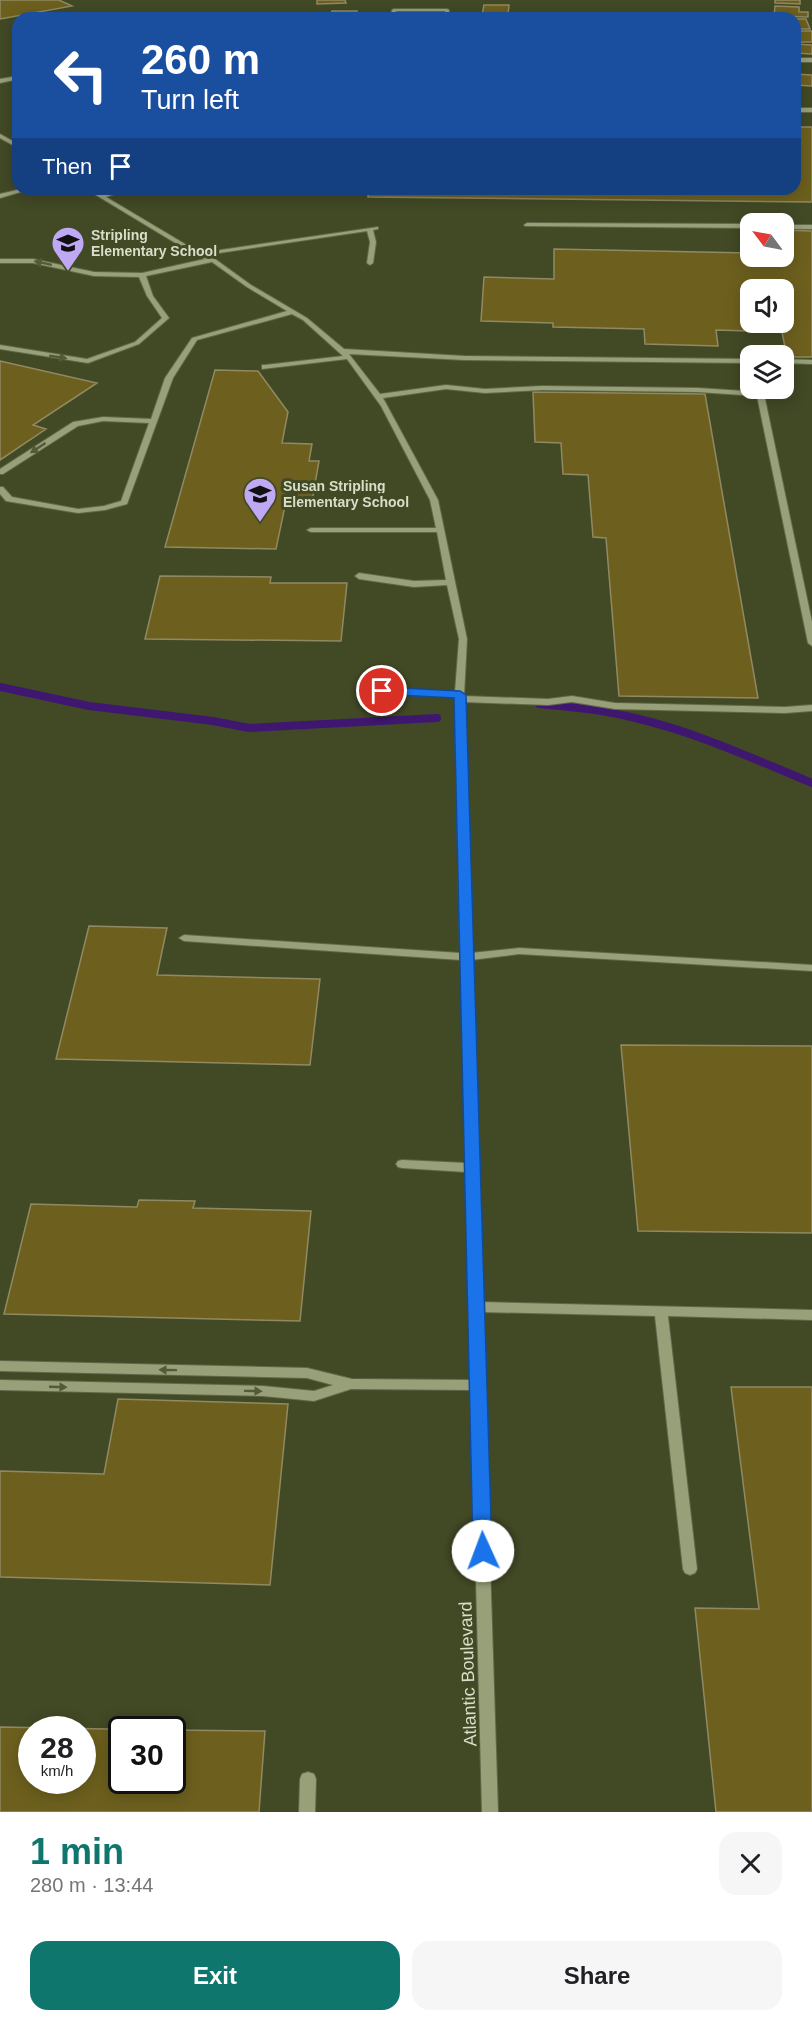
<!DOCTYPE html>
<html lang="en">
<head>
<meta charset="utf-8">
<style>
  body { margin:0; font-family:Helvetica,sans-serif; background:#f6f6f6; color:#202124; height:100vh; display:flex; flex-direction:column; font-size:22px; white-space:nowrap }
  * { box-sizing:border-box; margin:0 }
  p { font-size:20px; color:#757577 }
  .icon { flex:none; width:33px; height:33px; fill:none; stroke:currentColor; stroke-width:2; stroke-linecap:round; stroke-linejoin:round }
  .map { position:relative; height:1812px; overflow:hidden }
  .details { display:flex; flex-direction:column; background:#fff; flex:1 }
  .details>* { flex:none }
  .hud { position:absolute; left:12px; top:12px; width:789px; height:183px; border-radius:18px; box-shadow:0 3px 15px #0003; background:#1a4fa0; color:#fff; overflow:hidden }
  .needle { width:39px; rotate:302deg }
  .controls { position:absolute; left:740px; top:213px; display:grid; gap:12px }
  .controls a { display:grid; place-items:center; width:54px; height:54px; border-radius:12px; background:#fff; box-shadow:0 3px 15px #0003; font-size:30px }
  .speed { position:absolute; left:18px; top:1716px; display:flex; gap:12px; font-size:30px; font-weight:700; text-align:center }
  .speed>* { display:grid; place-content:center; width:78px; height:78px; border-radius:50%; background:#fff; box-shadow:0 3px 15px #0003; line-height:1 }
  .speed small { font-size:15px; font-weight:400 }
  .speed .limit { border:3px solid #111; border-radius:9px; background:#fff; color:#111 }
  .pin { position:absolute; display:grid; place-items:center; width:51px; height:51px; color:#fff; margin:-26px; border:3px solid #fff; border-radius:50%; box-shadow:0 2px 6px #0007 }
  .me { position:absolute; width:66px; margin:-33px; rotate:358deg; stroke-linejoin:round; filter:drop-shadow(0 0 4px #0008) }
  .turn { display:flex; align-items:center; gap:21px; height:126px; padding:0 30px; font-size:27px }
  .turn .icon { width:78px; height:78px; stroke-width:2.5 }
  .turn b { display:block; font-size:42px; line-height:51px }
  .then { display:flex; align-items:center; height:57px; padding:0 30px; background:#0003; gap:12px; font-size:22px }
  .round { display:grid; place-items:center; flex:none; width:63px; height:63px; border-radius:18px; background:#f6f6f6 }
  .summary { display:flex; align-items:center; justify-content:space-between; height:102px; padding:0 30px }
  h1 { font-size:36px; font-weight:800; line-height:45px; color:#0f766e }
  .cta { display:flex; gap:12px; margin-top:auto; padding:12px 30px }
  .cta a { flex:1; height:69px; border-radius:18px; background:#0f766e; color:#fff; font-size:24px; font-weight:800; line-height:69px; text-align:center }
  .cta a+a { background:#f6f6f6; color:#202124 }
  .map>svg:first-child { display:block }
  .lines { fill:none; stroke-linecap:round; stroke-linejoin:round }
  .stream { stroke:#3f1771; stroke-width:8 }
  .building { fill:#6d601e; stroke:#918962; stroke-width:1.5; fill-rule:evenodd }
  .minor-casing { stroke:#616748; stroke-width:2 }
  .minor { fill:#98a079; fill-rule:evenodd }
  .oneway { fill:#535a36 }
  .route { fill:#1a73e8; stroke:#114b97; stroke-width:1.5 }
  .labels { text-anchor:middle; stroke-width:6; stroke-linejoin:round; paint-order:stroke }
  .far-poi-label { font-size:14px; font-weight:bold; fill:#d9dec9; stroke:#424925; text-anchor:start }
  .near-street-label { font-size:18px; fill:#d9dec9; stroke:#424925 }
</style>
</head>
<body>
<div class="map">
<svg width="812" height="1812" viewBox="0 0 812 1812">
  <rect width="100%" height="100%" fill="#424925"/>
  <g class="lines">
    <!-- stream -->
    <path class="stream" d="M0 687 89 706 213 721 249 728 437 718
      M539 704C571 707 603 710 635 718 696 732 754 759 812 783"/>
  </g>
  <!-- building -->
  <path class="building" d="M0 0H59L72 6 0 19Z
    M317 0H345L346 3 317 4Z
    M775 0H800V4L775 3Z
    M484 5H509L508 15H482Z
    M775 6 799 7V12H808V17L774 16Z
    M332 11H357L355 15H360V18H329Z
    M795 19H806L810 29H795Z
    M795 31H812V42H795Z
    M795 44 812 45V54L795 53Z
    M795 74 812 75V86L795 85Z
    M795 127H812V202L368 197 369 189H795Z
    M783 230 812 231V357H787L782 332 716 330 718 346 645 344 644 329 553 327V323L481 321 484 277 554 279V249L750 253V256H783ZM750 290H783V322H750Z
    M0 361 97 383 33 425 46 429 0 460Z
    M215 370 258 371 288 412 282 443 312 444 309 461H319L311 507 285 506 276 549 165 547Z
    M533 392 705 394 758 698 619 696 606 538 593 537 588 475 563 474 561 443 535 442Z
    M160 576 271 577 270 583H347L341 641 145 639Z
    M89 926 167 928 157 975 320 979 310 1065 56 1059Z
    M621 1045 812 1046V1233L638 1231Z
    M139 1200 195 1201 193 1208 311 1211 300 1321 4 1314 31 1204 137 1207Z
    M731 1387H812V1812H716L695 1608 759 1609Z
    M118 1399 288 1404 270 1585 0 1577V1471L104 1474Z
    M0 1727 162 1730H122V1780H172V1730L265 1731 259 1812H0ZM32 1730H82V1780H32Z"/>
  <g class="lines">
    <!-- minor casing -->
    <g class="minor-casing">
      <path id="minor" d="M394 9H447L449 10V18H445V11H396L394 18H390L392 10Z
        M795 58H812V62H795Z
        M12 77 14 80 0 83V79Z
        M795 108H812V112H795Z
        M0 134 18 144V148L0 138Z
        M21 189H31L0 198V194Z
        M86 189H93L102 194 118 189H128L106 197 200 253 378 227V229L373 230 376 242 373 263 370 265 367 263 370 242 367 231 206 255 215 259 251 285 307 318 344 349 464 356 750 359V363L464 360 349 354 380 394 446 385 485 389 542 386 698 388 760 392 764 394 812 622V646L808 643 757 396 698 392 542 390 485 393 446 389 383 398 438 500 467 639 464 696 548 699 572 696 615 703 785 707 812 705V711L785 713 615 709 572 702 548 705 464 702 471 953 519 948 812 965V971L519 954 471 960 482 1302 812 1310V1320L668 1316 697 1569 695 1573 690 1575 685 1573 683 1569 655 1316 482 1312 498 1812H482L471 1390 351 1389 314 1401 263 1396 0 1390V1380L263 1386 314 1391 333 1385 307 1378 0 1371V1361L307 1368 352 1379 471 1380 466 1172 402 1168 398 1167 396 1164 398 1161 402 1160 466 1163 461 960 184 941 179 938 184 935 460 953 455 697 362 693 357 690 362 687 455 692 459 639 447 585 414 587 359 579 355 576 359 573 414 581 446 580 437 532H311L307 530 311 528H436L430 500 381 406 347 359 262 369V365H265L343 356 303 320 292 314 197 340 173 378 127 504 105 510 78 513 6 501 0 494V487H3L12 497 78 509 104 506 121 501 149 423 103 421 78 426 3 474H0V469L73 422 103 417 151 419 165 378 192 338 287 311 247 287 212 262 146 276 153 296 169 318 139 344 88 363 0 349V345L87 359 135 342 162 318 147 296 139 277 94 276 33 263H0V259H33L94 272 142 273 205 259 197 256Z
        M527 223 750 224V228L525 226 524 225Z
        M783 225H812V229H783Z
        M783 359 812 360V364L783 363Z
        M308 1772 314 1774 316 1779 315 1812H299L300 1779 302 1774Z"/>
    </g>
    <!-- minor -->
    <use href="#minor" class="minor"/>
  </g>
  <!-- one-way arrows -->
  <defs><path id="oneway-solid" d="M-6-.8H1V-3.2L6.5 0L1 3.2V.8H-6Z" transform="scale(1.5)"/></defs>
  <g class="oneway">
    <use href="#oneway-solid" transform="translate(43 263) rotate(-168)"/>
    <use href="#oneway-solid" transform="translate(58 357) rotate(9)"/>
    <use href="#oneway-solid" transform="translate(38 448) rotate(147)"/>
    <use href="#oneway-solid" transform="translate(168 1370) rotate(-179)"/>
    <use href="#oneway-solid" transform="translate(58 1387) rotate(2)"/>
    <use href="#oneway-solid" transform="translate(253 1391) rotate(1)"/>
  </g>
  <!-- route -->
  <path class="route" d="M382 687 460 691 466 695 492 1551 490 1557 483 1559 476 1557 473 1551 454 698 378 694 376 691Z"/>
  <!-- icons -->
  <defs>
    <g id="school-pin" transform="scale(1.725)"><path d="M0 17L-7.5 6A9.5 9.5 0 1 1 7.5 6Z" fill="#bfa8f4" stroke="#424925"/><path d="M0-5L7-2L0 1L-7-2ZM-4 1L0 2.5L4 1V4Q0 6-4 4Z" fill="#111"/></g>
  </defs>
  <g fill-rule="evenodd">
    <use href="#school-pin" x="68" y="243"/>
    <use href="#school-pin" x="260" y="494"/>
  </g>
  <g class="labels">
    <!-- far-poi labels -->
    <g class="far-poi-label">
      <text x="91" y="240">Stripling<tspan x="91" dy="16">Elementary School</tspan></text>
      <text x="283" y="491">Susan Stripling<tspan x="283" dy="16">Elementary School</tspan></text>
    </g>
    <!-- near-street labels -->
    <g class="near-street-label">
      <text transform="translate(468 1674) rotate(-92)" y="6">Atlantic Boulevard</text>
    </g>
  </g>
</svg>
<div class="controls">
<a><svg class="needle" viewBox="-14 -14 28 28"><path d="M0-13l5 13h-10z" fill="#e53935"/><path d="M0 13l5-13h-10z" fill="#757577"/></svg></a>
<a><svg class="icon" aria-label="sound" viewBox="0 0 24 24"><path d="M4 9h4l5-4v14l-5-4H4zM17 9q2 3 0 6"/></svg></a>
<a><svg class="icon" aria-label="layers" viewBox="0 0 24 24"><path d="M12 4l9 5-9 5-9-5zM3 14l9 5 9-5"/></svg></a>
</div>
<div class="speed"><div>28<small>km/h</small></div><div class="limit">30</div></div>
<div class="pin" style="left:382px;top:691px;background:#d93025"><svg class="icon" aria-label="arrive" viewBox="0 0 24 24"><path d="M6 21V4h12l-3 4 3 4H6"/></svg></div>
<svg class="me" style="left:483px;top:1551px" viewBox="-20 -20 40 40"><circle r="19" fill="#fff"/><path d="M0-13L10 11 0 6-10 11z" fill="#1a73e8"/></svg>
<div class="hud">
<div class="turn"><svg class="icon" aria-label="left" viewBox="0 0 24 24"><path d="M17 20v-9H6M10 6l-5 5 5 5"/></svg><div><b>260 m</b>Turn left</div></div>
<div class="then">Then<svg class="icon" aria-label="arrive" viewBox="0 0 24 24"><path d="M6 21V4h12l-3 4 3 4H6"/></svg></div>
</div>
</div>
<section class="details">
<div class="summary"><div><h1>1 min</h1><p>280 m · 13:44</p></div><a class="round"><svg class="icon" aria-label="close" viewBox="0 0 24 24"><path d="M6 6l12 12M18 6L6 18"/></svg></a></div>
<div class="cta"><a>Exit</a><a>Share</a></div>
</section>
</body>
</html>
